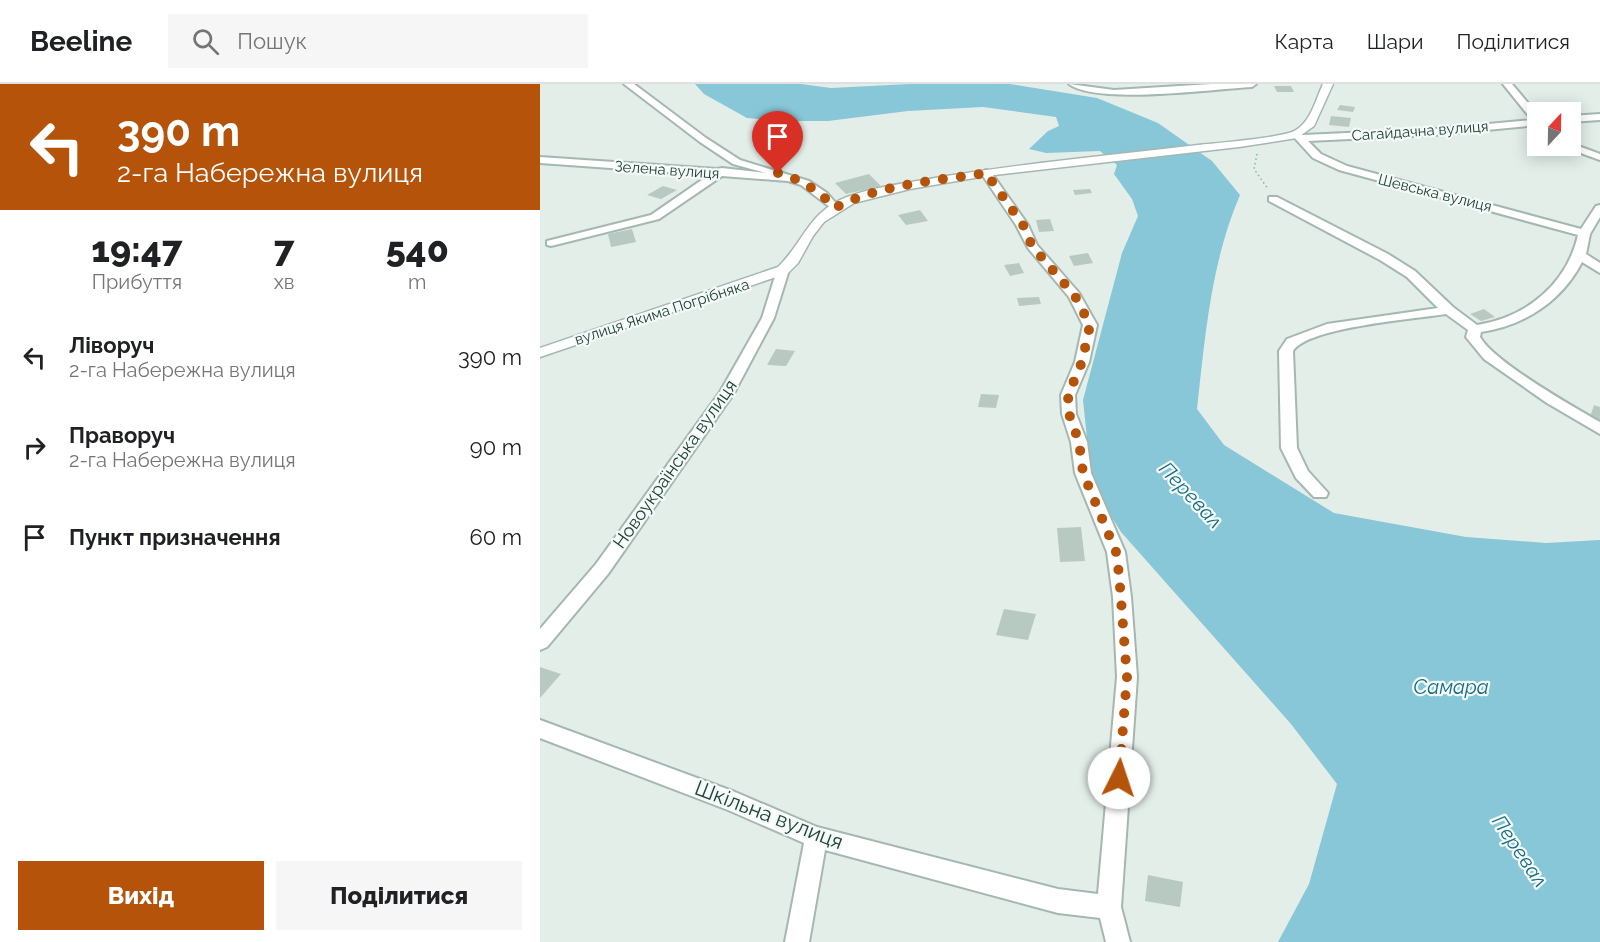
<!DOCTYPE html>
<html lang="uk">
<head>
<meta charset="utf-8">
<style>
  body { margin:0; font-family:Raleway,sans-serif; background:#f6f6f6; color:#202124; height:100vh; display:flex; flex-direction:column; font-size:22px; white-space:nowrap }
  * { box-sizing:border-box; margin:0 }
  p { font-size:20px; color:#757577 }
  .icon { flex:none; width:33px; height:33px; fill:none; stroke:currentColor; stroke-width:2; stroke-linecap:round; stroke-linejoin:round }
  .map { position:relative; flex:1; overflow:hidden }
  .panel { display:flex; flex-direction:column; background:#fff; width:540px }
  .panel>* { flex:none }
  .top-card { background:#b45309; color:#fff; overflow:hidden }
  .needle { width:39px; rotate:22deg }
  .tools { position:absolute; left:987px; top:18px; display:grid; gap:12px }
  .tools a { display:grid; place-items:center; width:54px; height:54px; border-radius:0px; background:#fff; box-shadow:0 3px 15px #0003; font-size:30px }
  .pin { position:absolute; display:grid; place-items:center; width:51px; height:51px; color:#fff; margin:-62px -26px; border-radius:50% 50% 50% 0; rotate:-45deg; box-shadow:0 0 6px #0007 }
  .pin .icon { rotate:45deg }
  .me { position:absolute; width:66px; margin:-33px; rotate:4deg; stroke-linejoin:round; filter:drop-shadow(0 0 4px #0008) }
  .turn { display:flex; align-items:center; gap:21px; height:126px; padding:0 18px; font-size:27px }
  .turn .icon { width:78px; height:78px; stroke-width:2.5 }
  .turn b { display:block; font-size:42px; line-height:51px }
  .eta { display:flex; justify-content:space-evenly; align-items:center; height:102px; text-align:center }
  .eta b { font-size:36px; font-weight:800; line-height:42px }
  .cta { display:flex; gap:12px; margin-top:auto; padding:12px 18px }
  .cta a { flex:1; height:69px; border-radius:0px; background:#b45309; color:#fff; font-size:24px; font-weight:800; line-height:69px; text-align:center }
  .cta a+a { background:#f6f6f6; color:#202124 }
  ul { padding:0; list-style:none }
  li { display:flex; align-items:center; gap:18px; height:90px; padding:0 18px }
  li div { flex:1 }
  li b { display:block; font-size:22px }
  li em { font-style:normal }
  header { display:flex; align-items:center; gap:36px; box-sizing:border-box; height:84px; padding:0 30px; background:#fff; border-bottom:2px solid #e0e0e0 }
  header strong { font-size:28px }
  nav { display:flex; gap:33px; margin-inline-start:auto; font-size:21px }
  .search { width:420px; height:54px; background:#f6f6f6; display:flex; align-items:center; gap:15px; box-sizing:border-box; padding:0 21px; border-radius:0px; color:#757577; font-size:22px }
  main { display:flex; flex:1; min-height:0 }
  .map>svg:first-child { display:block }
  .water { fill:#87c7d7 }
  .building { fill:#b8c9c2 }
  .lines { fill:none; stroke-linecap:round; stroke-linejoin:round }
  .minor-casing { stroke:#a5b7b1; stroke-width:4 }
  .tertiary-casing { stroke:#a5b7b1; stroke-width:3 }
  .path { stroke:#81b4a6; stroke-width:1.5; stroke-dasharray:1.5 3; stroke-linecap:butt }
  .minor { fill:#fff; fill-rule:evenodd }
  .tertiary { fill:#fff; fill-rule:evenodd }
  .route { stroke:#b45309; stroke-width:10; stroke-dasharray:0 18 }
  .labels { text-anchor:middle; stroke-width:4.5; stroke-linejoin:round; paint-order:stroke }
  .far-street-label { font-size:15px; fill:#21413a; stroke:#f4faf7 }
  .street-label { font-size:18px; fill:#21413a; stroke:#f4faf7 }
  .water-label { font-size:20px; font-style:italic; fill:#166b82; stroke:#f4faf7 }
  .near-street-label { font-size:21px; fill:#21413a; stroke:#f4faf7 }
</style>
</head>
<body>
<header>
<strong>Beeline</strong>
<div class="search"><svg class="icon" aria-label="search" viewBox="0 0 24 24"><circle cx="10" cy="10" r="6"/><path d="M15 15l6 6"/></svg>Пошук</div>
<nav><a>Карта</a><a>Шари</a><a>Поділитися</a></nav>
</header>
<main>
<section class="panel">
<div class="top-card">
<div class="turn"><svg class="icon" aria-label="left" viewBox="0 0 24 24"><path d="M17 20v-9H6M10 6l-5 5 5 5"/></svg><div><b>390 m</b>2-га Набережна вулиця</div></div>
</div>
<div class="eta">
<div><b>19:47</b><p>Прибуття</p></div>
<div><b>7</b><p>хв</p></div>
<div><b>540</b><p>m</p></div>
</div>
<ul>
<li><svg class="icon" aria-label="left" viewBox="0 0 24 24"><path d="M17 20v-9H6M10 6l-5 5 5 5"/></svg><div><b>Ліворуч</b><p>2-га Набережна вулиця</p></div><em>390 m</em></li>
<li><svg class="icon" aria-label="right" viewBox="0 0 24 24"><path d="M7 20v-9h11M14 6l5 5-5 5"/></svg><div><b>Праворуч</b><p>2-га Набережна вулиця</p></div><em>90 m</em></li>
<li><svg class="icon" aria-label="arrive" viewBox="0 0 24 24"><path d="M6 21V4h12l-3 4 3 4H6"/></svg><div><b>Пункт призначення</b></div><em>60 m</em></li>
</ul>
<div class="cta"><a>Вихід</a><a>Поділитися</a></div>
</section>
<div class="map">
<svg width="1060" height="858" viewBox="0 0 1060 858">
  <rect width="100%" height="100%" fill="#e3eee9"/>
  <!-- water -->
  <path class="water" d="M155 0H261L291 4 369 0H470L557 14 618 39 672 77 700 111C671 178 665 253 657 325L684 361 794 429 926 453 1006 459 1060 456V858H738L769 800 797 700 751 640 581 448 552 401 543 316 582 169 598 132 592 115 574 90 577 81 560 67 506 69 489 65 508 47 519 42 516 33 443 23 368 27 288 37H242L207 34 164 10Z"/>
  <!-- building -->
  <path class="building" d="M734 2H751L754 8H737Z
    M800 21 815 23 813 28 797 26Z
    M791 32 811 34 809 43 789 41Z
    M329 90 341 102 306 110 295 99Z
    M123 102 137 106 121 115 107 111Z
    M550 105 552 109 535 111 533 106Z
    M380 126 388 137 366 141 358 131Z
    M510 135 514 147 499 148 496 136Z
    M92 145 96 158 71 163 68 150Z
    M548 169 553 179 534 182 529 172Z
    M479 179 484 189 470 192 464 181Z
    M499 213 501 220 479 222 477 214Z
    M944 225 955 233 941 237 930 230Z
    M236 265 255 267 246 282 227 281Z
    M441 310 459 311 456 324 438 323Z
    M1054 321 1060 323V337L1050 333Z
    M541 443 545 477 520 478 517 444Z
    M464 525 496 530 488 556 456 551Z
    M0 583 21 590 0 614Z
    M608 791 643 798 640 823 605 817Z"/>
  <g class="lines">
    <!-- minor casing -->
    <g class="minor-casing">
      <path id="minor" d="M84 0H94L166 54 200 76 269 97 287 109 300 124 295 127 261 101 248 97 182 92 119 135 11 162 7 161V157L111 131 169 91 0 79V73L177 85 182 84 226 89 193 80 160 58Z
        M529 0 574 6 672 0H716L712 3C673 5 556 21 529 0Z
        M963 0H972L998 31V41L894 51 768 57 781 70 807 82 1041 145 1056 122 1060 121V133L1050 150 1046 170 1060 179V189L1042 178C1022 217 984 242 941 248L940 253C954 278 1032 322 1060 338V350L1007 319 944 275 926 253 928 246 906 230C875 235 768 243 753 267L757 364 768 387 788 409 786 413H774L756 394 741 364 739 267 747 255 787 240 898 224 867 193 840 176 729 117V113H737L848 170 875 187 913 223 937 241C987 233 1027 200 1038 151L799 86 773 74 752 51 757 48 763 51 894 45 992 36Z
        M1060 30V36L1030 38V32Z
        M1030 59 1060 70V76L1027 64 1025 62H1030Z
        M446 86 450 87 488 141 497 161 539 209 557 241 549 278 535 311 536 330 547 358 551 389 585 468 591 513 597 593 581 823 590 858H566L560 834 518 829 285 766 269 858H245L264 759 188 726 0 654V636L195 708 277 743 518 805 558 810 577 593 573 513 567 468 535 389 531 358 522 330 521 311 535 278 543 241 529 213 488 164 476 141 441 89Z
        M243 182 249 186 234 234 194 309 68 490 7 563 0 566V545L56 480 180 308 222 234 237 186Z"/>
    </g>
    <!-- tertiary casing -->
    <g class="tertiary-casing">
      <path id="tertiary" d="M783 0H793L774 42 757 54 699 63 446 92 370 105 314 119 284 138 273 152 258 179 248 189 0 273V264L238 183C264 158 268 128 307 113 336 102 370 99 400 93 486 79 572 71 658 61 676 59 744 54 756 46 771 37 776 15 783 0Z"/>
    </g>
    <!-- path -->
    <path class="path" d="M717 70 714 85 728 105"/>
    <!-- minor -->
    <use href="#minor" class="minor"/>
    <!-- tertiary -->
    <use href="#tertiary" class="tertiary"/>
  </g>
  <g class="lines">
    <!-- route -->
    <path class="route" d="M238 89C262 96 278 106 295 124 340 100 396 97 446 89L483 141 492 162 535 212 550 241 542 278 528 311 529 330 539 358 543 389 576 468 579 490 587 593 579 694"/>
  </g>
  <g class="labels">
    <!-- far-street labels -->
    <g class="far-street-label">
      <text transform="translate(880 47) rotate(-4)" y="5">Сагайдачна вулиця</text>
      <text transform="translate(127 86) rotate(4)" y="5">Зелена вулиця</text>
      <text transform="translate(895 109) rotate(14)" y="5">Шевська вулиця</text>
      <text transform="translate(122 228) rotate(-18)" y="5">вулиця Якима Погрібняка</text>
    </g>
    <!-- street labels -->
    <g class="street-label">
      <text transform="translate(135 380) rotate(-55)" y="6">Новоукраїнська вулиця</text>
    </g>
    <!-- water labels -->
    <g class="water-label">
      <text transform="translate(651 411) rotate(47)" y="7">Перевал</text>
      <text x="911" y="610">Самара</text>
      <text transform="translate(980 767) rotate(56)" y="7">Перевал</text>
    </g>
    <!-- near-street labels -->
    <g class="near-street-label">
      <text transform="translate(229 731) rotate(21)" y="7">Шкільна вулиця</text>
    </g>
  </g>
</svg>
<div class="tools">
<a><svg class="needle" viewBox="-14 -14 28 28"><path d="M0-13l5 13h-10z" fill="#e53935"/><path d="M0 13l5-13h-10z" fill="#757577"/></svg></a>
</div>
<div class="pin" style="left:238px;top:89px;background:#d93025"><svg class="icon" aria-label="arrive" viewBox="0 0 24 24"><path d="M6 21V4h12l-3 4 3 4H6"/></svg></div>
<svg class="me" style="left:579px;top:694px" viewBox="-20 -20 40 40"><circle r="19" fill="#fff"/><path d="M0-13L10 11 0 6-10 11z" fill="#b45309"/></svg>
</div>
</main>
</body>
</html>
